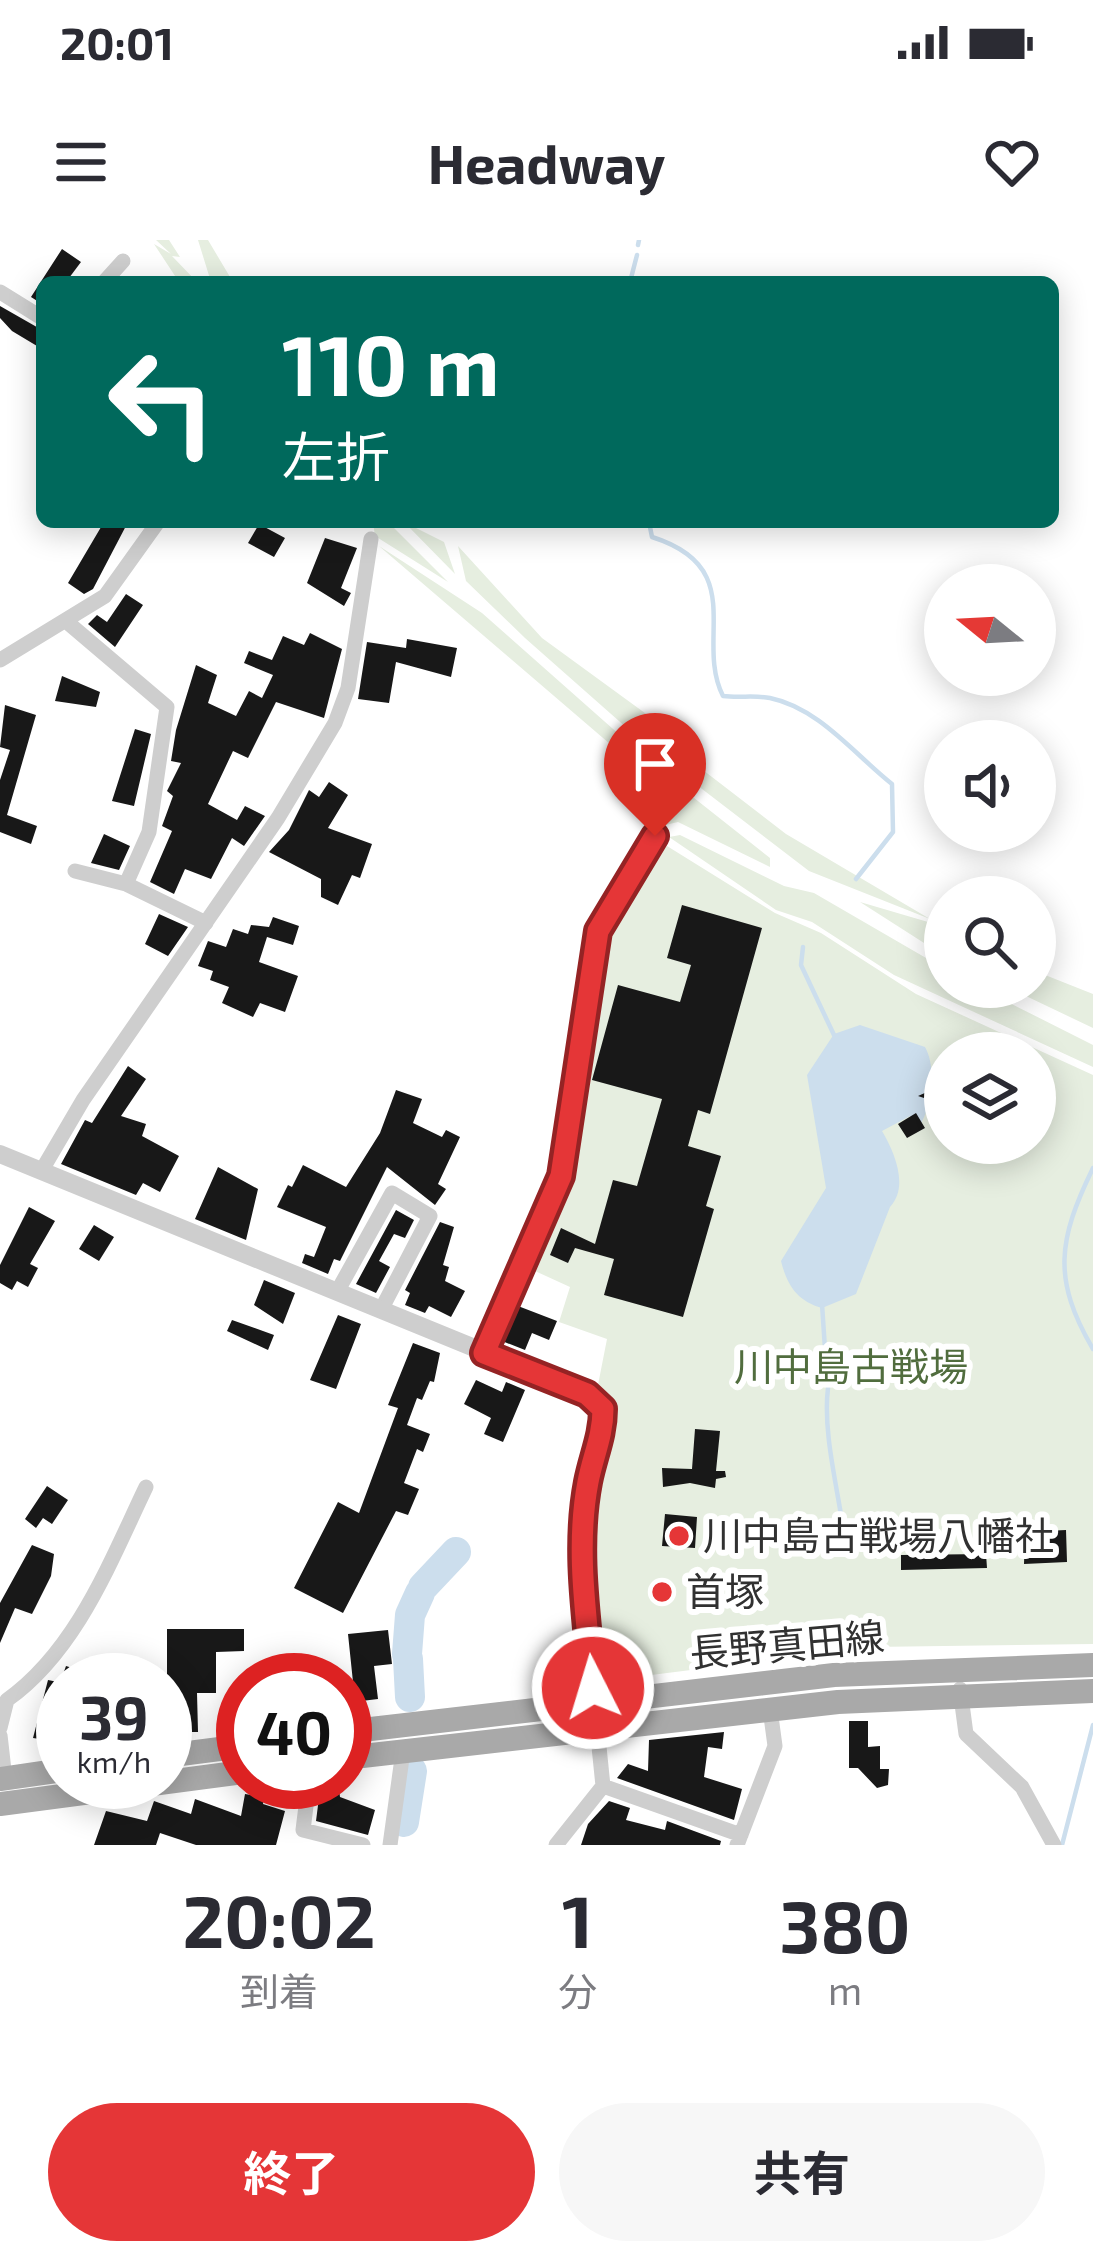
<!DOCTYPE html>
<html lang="ja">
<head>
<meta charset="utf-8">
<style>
  body { margin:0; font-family:"Exo 2","Noto Sans JP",sans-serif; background:#f7f7f7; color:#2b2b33; height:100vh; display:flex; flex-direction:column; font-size:45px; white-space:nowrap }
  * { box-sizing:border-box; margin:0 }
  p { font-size:39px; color:#7c7c81 }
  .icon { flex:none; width:66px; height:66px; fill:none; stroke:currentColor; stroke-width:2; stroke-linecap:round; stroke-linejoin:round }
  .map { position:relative; height:1605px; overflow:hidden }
  .drawer { display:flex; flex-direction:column; background:#fff; flex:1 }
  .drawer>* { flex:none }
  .guide { position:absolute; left:36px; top:36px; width:1023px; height:252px; border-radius:18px; box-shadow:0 6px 30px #0003; background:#00695c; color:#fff; overflow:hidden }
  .needle { width:78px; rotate:288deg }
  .fabs { position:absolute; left:924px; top:324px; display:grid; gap:24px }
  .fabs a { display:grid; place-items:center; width:132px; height:132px; border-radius:50%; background:#fff; box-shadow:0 6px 30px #0003; font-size:60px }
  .speed { position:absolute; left:36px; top:1413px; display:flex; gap:24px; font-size:60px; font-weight:700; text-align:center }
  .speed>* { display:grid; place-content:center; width:156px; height:156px; border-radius:50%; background:#fff; box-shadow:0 6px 30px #0003; line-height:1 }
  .speed small { font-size:30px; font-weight:400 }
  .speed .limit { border:18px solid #d22; background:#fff; color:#111 }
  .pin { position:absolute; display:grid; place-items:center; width:102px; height:102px; color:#fff; margin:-123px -51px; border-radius:50% 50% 50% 0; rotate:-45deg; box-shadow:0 0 12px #0007 }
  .pin .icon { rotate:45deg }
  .me { position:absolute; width:132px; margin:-66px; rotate:355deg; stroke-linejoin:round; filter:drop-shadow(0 0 9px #0008) }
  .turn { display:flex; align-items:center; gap:42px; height:252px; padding:0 48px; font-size:54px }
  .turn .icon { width:156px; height:156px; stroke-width:2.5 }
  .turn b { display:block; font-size:84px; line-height:102px }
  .eta { display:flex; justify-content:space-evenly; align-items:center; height:204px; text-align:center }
  .eta b { font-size:72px; font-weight:700; line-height:84px }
  .cta { display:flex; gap:24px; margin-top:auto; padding:24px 48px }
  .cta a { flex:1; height:138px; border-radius:72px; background:#e53637; color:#fff; font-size:48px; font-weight:700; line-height:138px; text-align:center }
  .cta a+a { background:#f7f7f7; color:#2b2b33 }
  .status { display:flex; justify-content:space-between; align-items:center; height:84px; padding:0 60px; background:#fff; direction:ltr }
  .status svg { height:33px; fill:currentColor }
  header { display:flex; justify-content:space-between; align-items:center; height:156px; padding:0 48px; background:#fff; font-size:54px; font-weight:700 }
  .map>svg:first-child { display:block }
  .green { fill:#e6eee0; fill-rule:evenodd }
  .water { fill:#ccdeed }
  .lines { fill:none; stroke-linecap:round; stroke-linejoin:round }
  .stream { stroke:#ccdeed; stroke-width:4.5 }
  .river { stroke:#ccdeed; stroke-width:30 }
  .building { fill:#181818 }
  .minor { stroke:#cecece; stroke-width:15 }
  .tertiary { stroke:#cecece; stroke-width:18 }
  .primary { stroke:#a9a9a9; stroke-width:24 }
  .route-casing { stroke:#952324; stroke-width:30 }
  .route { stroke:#e53637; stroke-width:21 }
  .poi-dot { fill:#e53637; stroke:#fff; stroke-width:4.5 }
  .labels { text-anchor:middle; stroke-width:12; stroke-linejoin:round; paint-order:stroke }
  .park-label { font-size:39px; fill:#516d3e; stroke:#fff }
  .poi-label { font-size:39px; fill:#313131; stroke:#fff; text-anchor:start }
  .street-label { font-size:39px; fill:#313131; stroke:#fff }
</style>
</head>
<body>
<div class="status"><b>20:01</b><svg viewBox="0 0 49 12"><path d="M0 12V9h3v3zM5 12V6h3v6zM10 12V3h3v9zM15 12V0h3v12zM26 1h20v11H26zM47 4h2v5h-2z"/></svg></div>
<header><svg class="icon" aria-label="menu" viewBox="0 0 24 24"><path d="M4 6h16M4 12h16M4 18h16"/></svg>Headway<svg class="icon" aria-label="heart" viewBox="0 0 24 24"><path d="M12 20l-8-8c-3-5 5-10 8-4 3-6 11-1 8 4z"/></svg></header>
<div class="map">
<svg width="1093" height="1605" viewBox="0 0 1093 1605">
  <rect width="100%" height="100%" fill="#fff"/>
  <!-- green -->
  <path class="green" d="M156 0H169L180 17 172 16 197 42H179L154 4 171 14Z
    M198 0H208L233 42H211Z
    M373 282H388L448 342 375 296Z
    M404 282 444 302 455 334Z
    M379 306 482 373 665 535 770 618V627L678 582 661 586 670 567 666 552Z
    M458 306 542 398 697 511 691 518 645 504 525 398 466 341Z
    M659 516 699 527 786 594 930 679 809 631Z
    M680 595 784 646 814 653 945 729V747H978L1093 805V827L894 735 812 682 776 670 669 597Z
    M667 606 775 673 821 693 916 754 1093 835V1404L871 1407 604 1441 589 1307 594 1261 616 1176 597 1150 607 1099 559 1082 570 1047 535 1031C546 1003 561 974 567 945 592 835 578 688 667 606ZM945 813H1035V903H945Z
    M860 662 945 687V716L935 710Z
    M1035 731 1093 754V788L1007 747H1035Z"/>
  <!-- water -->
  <path class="water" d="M860 785 925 807C937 828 932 869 918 888L910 876 882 891C895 913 909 947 890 967L856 1054 822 1068C797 1061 787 1045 781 1021L826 948 807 835 834 794Z"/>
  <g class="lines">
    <!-- stream -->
    <path class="stream" d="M638 5 639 0
      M630 42 637 15
      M649 282 652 297C750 328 694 399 723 456 739 458 756 455 770 458 819 468 855 515 892 544L893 592 856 639
      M803 707 801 725 834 795
      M1093 928C1058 1000 1052 1039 1093 1109
      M822 1064 826 1124
      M828 1148C822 1197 841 1259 846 1310
      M1062 1605 1093 1485"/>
    <!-- river -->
    <path class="river" d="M423 1347 456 1312
      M407 1414 410 1375 420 1353
      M408 1419 410 1457
      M404 1582 412 1531"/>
  </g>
  <!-- building -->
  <path class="building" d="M62 9 81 22 66 42H42V64L31 57Z
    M0 66 42 90 37 106 12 91 0 78Z
    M104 282H128L93 349 84 354 68 343Z
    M259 284 285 298 274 317 248 303Z
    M325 298 357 308 341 348 351 353 344 366 307 343Z
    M126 354 143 365 115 407 88 384 97 375 107 382Z
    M310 393 342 409 324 478 276 462 248 518 233 511 208 564 237 580 245 566 265 576 244 606 232 598 211 639 185 629 174 654 150 642 172 591 162 586 173 556 167 551 181 523 171 521 176 490 196 425 217 435 208 463 236 476 249 451 262 458 273 435 244 423 249 411 272 420 283 396 304 405Z
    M407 399 457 408 451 437 396 422 389 463 358 459 367 402 406 408Z
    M62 436 100 452 96 467 55 461Z
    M5 465 36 475 7 575 37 586 31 604 0 592V540L10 510 0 507Z
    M135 489 151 494 134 566 112 561Z
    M329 542 348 555 328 588 372 604 360 638 352 635 338 665 321 657V639L269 612 289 590 309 550 319 557Z
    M104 594 130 606 119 630 91 623Z
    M682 665 762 688 710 874 698 870 688 906 721 916 706 966 714 969 683 1077 604 1055 614 1019 575 1008 568 1023 550 1015 561 988 595 1004 613 940 637 946 662 859 592 840 618 745 680 762 691 725 667 718Z
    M159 674 188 687 168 716 145 704Z
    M273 677 299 686 293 705 267 697 259 722 298 736 285 772 260 763 253 777 222 763 229 747 210 740 213 731 198 726 208 701 226 707 233 689 248 694 251 685 269 687Z
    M128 826 146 839 121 876 146 884 142 896 179 916 160 952 143 943 136 955 61 924 85 880 92 883Z
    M945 844V865L918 856Z
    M396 850 422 859 413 883 442 897 446 890 460 897 438 944 446 949 435 965 387 927 340 1021 334 1019 328 1034 302 1023 305 1014 314 1017 326 987 277 967 288 945 292 947 303 925 346 947 380 893Z
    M916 873 925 888 907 898 898 884Z
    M218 927 258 949 246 1000 195 979Z
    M29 967 55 981 30 1024 38 1028 28 1047 17 1041 12 1050 0 1043V1025Z
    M396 970 414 980 405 998 394 994 379 1021 390 1027 376 1053 356 1044Z
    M440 982 454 987 443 1025 449 1027 445 1041 465 1051 451 1077 429 1066 425 1073 405 1065 410 1053 405 1050Z
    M94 985 114 997 99 1021 79 1009Z
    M264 1040 295 1053 283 1084 254 1065Z
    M518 1066 557 1081 549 1100 532 1093 525 1110 502 1101Z
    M338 1075 361 1084 336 1149 310 1140Z
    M232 1080 274 1095 268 1110 227 1091Z
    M413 1103 440 1113 434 1142 430 1141 422 1160 417 1158 407 1185 430 1194 423 1212 417 1209 404 1243 419 1249 408 1275 396 1271 343 1373 294 1348 338 1262 359 1273 398 1168 388 1165Z
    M476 1140 502 1152 506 1142 525 1150 503 1202 484 1194 491 1178 464 1164Z
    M695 1189 720 1191 716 1231H725L726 1237 716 1239 715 1248 690 1243 663 1247 662 1228 692 1229Z
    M47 1246 68 1260 52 1284 43 1278 36 1288 25 1279Z
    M665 1274 697 1277 695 1308 662 1306Z
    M1066 1290 1067 1322 1024 1324 1025 1292Z
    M32 1305 54 1314 51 1336 32 1374 15 1368 0 1403V1363Z
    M986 1314 987 1328 901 1330V1315Z
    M167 1389H244V1411L216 1412V1453H197L198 1492H167Z
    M388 1390 392 1424 374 1426 378 1459 345 1463V1443L353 1442 348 1394Z
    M66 1426 101 1437 100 1440H61Z
    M48 1440 63 1443 59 1502 33 1498Z
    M849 1481H868V1507L880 1506V1529H889L888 1545 877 1548 858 1528H849Z
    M724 1492 722 1509 708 1507 704 1537 742 1549 734 1580 617 1538 628 1524 648 1531 649 1500Z
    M321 1542H338L340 1557 375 1570 368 1595 316 1581Z
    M245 1554 264 1557 263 1564 285 1571 276 1605H196L160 1593 156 1605H94L106 1571 147 1581 154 1561 191 1574 195 1559 241 1576Z
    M609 1561 630 1568 626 1580 665 1590 667 1581 721 1601 720 1605H581L588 1584Z"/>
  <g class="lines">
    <!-- minor -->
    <path class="minor" d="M104 42 123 21
      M0 52 42 78
      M67 382 167 467 149 592 126 644
      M0 420 105 356 158 282
      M75 631 126 644 206 683
      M42 930 83 860 278 578 335 483 348 448 371 299
      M337 1052 392 953 430 976 381 1070
      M484 1113 561 936 599 691 655 596
      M960 1449 966 1494 1022 1547 1054 1605
      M0 1488 7 1460C77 1410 110 1322 146 1247
      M0 1495 5 1539
      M309 1542 303 1590 363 1605
      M603 1546 741 1595
      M390 1605 403 1511
      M556 1605 603 1546 597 1487
      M737 1605 775 1506 770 1469"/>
    <!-- tertiary -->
    <path class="tertiary" d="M0 914 587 1154 603 1169V1197L588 1242 582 1320 597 1487"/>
    <!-- primary -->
    <path class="primary" d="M345 1492 834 1435 1093 1425
      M165 1516 243 1506
      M345 1518 838 1462 1093 1451
      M0 1539 63 1530
      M0 1564 243 1532"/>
  </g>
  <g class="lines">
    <!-- route casing -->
    <g class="route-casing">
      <path id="route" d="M593 1448C587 1381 575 1309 588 1242 593 1216 603 1196 603 1169L587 1154 484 1113 561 936 598 691 655 596"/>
    </g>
    <!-- route -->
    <use href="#route" class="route"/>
  </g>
  <!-- markers -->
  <g class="poi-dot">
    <circle cx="679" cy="1296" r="12"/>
    <circle cx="662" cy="1352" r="12"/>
  </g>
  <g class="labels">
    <!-- park labels -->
    <g class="park-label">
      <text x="851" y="1141">川中島古戦場</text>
    </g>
    <!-- poi labels -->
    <g class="poi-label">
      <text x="703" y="1310">川中島古戦場八幡社</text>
      <text x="686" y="1366">首塚</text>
    </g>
    <!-- street labels -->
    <g class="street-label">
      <text transform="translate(787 1405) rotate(-5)" y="14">長野真田線</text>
    </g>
  </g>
</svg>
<div class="fabs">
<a><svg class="needle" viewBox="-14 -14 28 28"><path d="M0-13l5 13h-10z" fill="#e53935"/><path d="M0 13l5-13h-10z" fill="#7c7c81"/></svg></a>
<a><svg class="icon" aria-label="sound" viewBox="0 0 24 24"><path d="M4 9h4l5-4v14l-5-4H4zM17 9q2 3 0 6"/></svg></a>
<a><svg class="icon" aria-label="search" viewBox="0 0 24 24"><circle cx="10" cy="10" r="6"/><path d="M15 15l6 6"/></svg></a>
<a><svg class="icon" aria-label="layers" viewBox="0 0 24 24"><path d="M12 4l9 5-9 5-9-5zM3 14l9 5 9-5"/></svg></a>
</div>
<div class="speed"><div>39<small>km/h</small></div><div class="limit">40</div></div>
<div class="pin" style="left:655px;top:596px;background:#d93025"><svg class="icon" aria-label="arrive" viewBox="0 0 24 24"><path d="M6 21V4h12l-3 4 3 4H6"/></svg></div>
<svg class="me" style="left:593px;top:1448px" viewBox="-20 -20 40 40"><circle r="17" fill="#e53637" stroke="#fff" stroke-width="3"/><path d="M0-11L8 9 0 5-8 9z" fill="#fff"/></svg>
<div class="guide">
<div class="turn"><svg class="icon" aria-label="left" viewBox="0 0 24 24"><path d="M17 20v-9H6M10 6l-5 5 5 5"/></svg><div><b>110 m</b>左折</div></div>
</div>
</div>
<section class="drawer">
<div class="eta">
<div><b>20:02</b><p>到着</p></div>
<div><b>1</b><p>分</p></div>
<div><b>380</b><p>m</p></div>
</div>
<div class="cta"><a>終了</a><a>共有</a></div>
</section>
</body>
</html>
